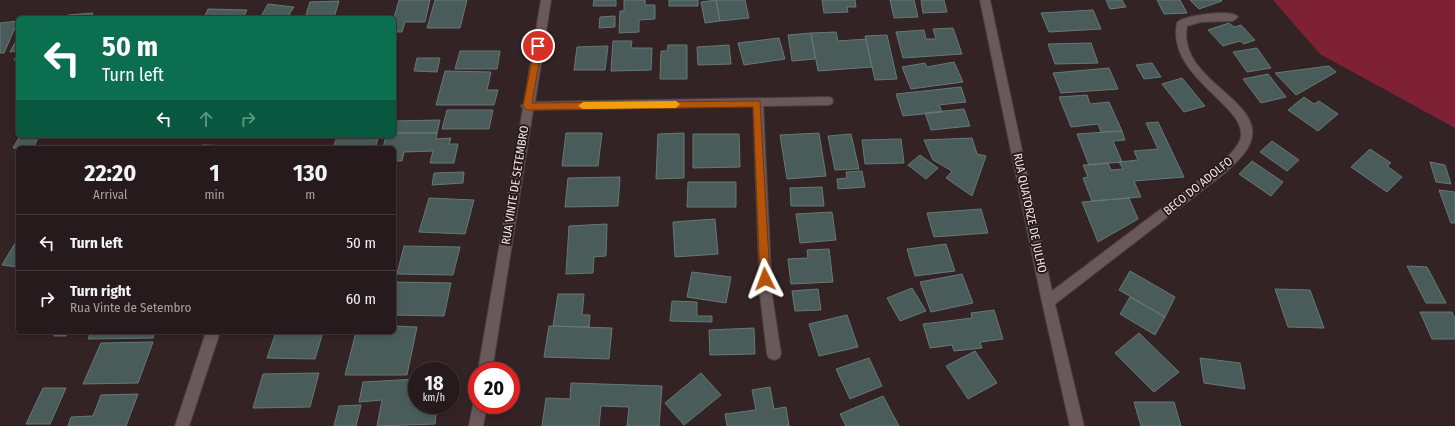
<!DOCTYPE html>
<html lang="en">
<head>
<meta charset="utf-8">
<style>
  body { margin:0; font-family:"Fira Sans Condensed",sans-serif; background:#322729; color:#f1f3f6; height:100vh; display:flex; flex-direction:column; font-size:15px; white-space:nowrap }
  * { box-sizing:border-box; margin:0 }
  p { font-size:13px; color:#a4a1a3 }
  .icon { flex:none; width:22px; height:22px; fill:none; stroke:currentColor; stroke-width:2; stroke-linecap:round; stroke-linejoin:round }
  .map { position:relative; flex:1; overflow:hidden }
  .details { position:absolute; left:16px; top:146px; width:380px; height:188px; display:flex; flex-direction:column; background:#261a1c; border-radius:6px; box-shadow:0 2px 6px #0003,0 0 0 1px #42383b }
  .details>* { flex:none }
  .top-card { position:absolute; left:16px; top:16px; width:380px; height:122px; border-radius:6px; box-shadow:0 2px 6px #0003,0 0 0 1px #42383b; background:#0b6e4f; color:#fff; overflow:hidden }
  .speed { position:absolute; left:408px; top:362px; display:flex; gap:8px; font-size:20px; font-weight:700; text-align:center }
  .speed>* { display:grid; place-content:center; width:52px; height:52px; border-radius:50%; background:#261a1c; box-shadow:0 2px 6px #0003,0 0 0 1px #42383b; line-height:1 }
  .speed small { font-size:10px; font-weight:400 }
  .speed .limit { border:6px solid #d22; background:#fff; color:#111 }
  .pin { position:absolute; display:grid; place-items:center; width:34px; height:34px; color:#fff; margin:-17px; border:2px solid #fff; border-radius:50%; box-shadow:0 1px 4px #0007 }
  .me { position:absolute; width:44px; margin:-22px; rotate:357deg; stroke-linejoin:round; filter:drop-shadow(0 0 3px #0008) }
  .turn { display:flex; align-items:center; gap:14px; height:84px; padding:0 20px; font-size:18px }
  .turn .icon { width:52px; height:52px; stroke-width:2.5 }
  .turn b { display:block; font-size:28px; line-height:34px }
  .lanes { display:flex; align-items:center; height:38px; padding:0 20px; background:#0003; justify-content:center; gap:20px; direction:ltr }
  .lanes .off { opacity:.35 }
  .eta { display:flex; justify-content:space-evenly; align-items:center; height:68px; text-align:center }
  .eta b { font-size:24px; font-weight:700; line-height:28px }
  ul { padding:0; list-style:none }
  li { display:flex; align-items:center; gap:12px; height:56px; padding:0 20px; border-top:1px solid #42383b }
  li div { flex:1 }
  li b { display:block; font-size:15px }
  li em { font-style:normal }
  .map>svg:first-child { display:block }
  .green { fill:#7f2135 }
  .building { fill:#4a5c5a; stroke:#657976 }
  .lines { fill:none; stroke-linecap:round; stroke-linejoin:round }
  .lane-casing { stroke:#4d4142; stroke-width:2 }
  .street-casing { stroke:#4d4142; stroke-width:2 }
  .lane { fill:#6a585a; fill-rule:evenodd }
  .street { fill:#6a585a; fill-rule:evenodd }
  .route { fill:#b45309; stroke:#753606 }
  .slow { fill:#f59e0b }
  .labels { text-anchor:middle; stroke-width:4; stroke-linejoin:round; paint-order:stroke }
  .street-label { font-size:12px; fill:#efe4e5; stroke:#291a1b }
</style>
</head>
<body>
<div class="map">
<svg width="1455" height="426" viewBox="0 0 1455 426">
  <rect width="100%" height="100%" fill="#332325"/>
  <!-- green -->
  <path class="green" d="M1273 0H1455V128L1320 54Z"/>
  <!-- building -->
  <path class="building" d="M399 0H430L425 22H405L402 32H394V18Z
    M435 0H467L460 28H427Z
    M594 0H616V6H593Z
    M624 0H645V5H655V19L639 20V32L619 33 620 11H624Z
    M669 0H698V6H669Z
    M716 0 720 21 705 23 701 2Z
    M716 0H745L749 18 720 21Z
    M822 0H855L856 7H847L848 12 824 13Z
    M890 0H914L918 17 894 18Z
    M921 0H944L947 12 923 13Z
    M1106 0H1122L1126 7 1110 9Z
    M1157 0H1180L1187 13 1164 14Z
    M1190 0H1221L1222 1 1199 9Z
    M339 1 334 18H305L310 2Z
    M268 4 294 7 287 18H260Z
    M208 9 247 10 243 18H204Z
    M1093 10 1101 29 1049 32 1041 13Z
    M93 13 90 18H66L68 15Z
    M615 16V27L599 28 600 17Z
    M18 21 4 53H0V23Z
    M1229 23 1234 27 1241 25 1255 40 1244 44 1240 41 1223 46 1208 30Z
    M953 28 962 54 903 58 896 32 924 30 926 39H936L933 29Z
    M836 32 838 41 866 39 872 67 818 71 811 33Z
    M811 33 815 59 792 61 788 35Z
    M887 35 897 79 875 80 865 36Z
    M18 37V59L14 60 18 51 10 52Z
    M779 38 785 59 744 65 738 43Z
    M613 41H632L631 48H652L651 70 611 71Z
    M1091 43 1098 63 1055 64 1048 44Z
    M668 45H687V79H660L661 51H667Z
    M729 45 731 64 698 65 697 47Z
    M608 46 605 70H574L577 47Z
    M1257 48 1271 68 1247 72 1233 52Z
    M460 51H500L497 69H455Z
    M417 58H440L437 72 414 71Z
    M954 62 963 82 911 89 902 67 925 63 927 67Z
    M1152 63 1161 77 1144 79 1136 65Z
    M1329 66 1336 72 1296 95 1275 73Z
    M1109 68 1118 89 1061 93 1053 73Z
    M445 71 491 72 487 90H498L494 105H436Z
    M1268 74 1286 97 1261 103 1243 79Z
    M1182 78 1205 106 1184 112 1162 84Z
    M961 87 966 102 939 105 942 112 903 116 896 94Z
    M1087 95 1090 104 1109 102 1122 131 1101 132 1098 124 1071 127 1059 97Z
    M1304 97 1314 104 1319 101 1338 114 1318 131 1288 110Z
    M964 109 970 126 931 130 925 113Z
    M447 110H493L489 129H442Z
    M440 120 437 133H394V121Z
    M1158 122 1184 177 1134 181 1141 197 1092 201 1083 178 1088 177 1083 165 1108 163 1111 170 1123 169 1119 162 1138 160 1134 151 1158 149 1146 123Z
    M1122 131 1125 140 1113 141 1122 162 1089 165 1077 134Z
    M394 133H437L436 139 451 138 449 144H458L454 163H430L433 151 404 152 402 161H394V148H383L386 136H394Z
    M566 133H602L598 166H562Z
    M684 133V178L656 179 658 134Z
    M819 133 826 176 787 179 780 135Z
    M693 134H739L740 167 693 168Z
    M851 134 859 169 835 170 828 136Z
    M20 136H57L56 138H38L33 148H13Z
    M337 137 378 139 375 148H333Z
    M972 138 977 154 986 156 972 196 946 178 952 171 933 160 924 140Z
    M901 139 904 163 865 164 862 140Z
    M1272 141 1299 160 1287 171 1260 152Z
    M202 145 237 146 236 148H201Z
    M1370 149 1391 163 1387 166 1402 177 1387 192 1351 167Z
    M920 155 938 168 926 179 908 165Z
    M1252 161 1283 182 1271 196 1239 174Z
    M1430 162 1445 165 1451 184 1436 182Z
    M862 171 865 187 838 189 837 179 847 178 846 172Z
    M464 172 463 183 432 185 434 173Z
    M620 177 618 206 565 207 568 178Z
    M688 182H736V207H687Z
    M822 187 824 206H791L790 188Z
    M1439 190 1455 192V223H1451Z
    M429 198 474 200 465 234 419 232Z
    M1129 198 1138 219 1098 242 1082 202Z
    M981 209 988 233 934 237 927 213Z
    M832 212 836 240 800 243 796 214Z
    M715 219 718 254 675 257 673 222Z
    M607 224 606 256 594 257 593 273 566 274 569 226Z
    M17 240 18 267 2 265Z
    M946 244 955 271 915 276 907 249Z
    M404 246 460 247 453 275 397 274Z
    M829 249 833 282 791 284 788 259 808 258 807 250Z
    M1407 266 1427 267 1446 303H1426Z
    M1130 271 1175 297 1165 317 1119 290Z
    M692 272 731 277 726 303 687 297Z
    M962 274 973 303 931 312 920 282Z
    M394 282 451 283 444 316 394 315Z
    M912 288 926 311 900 321 887 298Z
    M818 289 821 310 795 311 792 291Z
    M1275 289 1310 290 1324 328 1288 327Z
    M558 294H584L582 315H590L589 327 553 326Z
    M1130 297 1165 317 1155 335 1120 314Z
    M672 301 697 302V316H712V322L670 321Z
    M994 310 1003 339 980 342 982 348 954 351 952 345 930 348 923 324 972 318 971 313Z
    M1420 312H1452L1455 319V339H1432Z
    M847 315 858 347 819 356 809 324Z
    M394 326 417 327 407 375H345L356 332H394Z
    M549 326 612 328 609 359 544 357Z
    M754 328 755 354 710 355 709 330Z
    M56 332H68L66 336H54Z
    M91 332H155L153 338 88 339Z
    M276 332H323L315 359 267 358Z
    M1139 333 1179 372 1154 392 1115 353Z
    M153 342 138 383 83 384 101 343Z
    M975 351 997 383 968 399 946 366Z
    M869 358 882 386 850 399 836 369Z
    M1200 358 1240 363 1245 389 1204 383Z
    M319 373 310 407 253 408 263 374Z
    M701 373 721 395 684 425 665 403Z
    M417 379V405H437L435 424 377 426 382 400 359 402 363 382Z
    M571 383 662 386 659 426H627L629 407 601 406 599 426H542L546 398 570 399Z
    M770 387 774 409 786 407 789 426H727L725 414 756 410 752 390Z
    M43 388H66L50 424H26Z
    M138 394 126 426H68L71 417 93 416 101 395Z
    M883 396 899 426H846L840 414Z
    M1134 402H1174L1181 426H1141Z
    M361 405 356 426H334L339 406Z"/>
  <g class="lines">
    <!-- lane casing -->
    <g class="lane-casing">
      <path id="lane" d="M758 99 762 100 763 103 772 295 781 354 779 358 774 360 769 358 767 354 760 295 753 103 754 100Z"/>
    </g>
    <!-- street casing -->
    <g class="street-casing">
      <path id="street" d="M541 0H551L535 102 828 97 832 98 833 101 832 104 828 105 533 110 492 371H478L523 108 521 106 524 103Z
        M980 0H990L1052 291 1218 166C1226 158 1236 150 1240 140 1252 107 1166 79 1177 23 1182 15 1233 9 1238 17L1233 21 1201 22 1187 26C1177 78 1258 98 1252 136 1250 151 1236 162 1226 172L1055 304 1084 426H1070L1042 302Z
        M206 332H220L189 426H175Z
        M477 399V405H487L483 426H469L473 405Z"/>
    </g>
    <!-- lane -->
    <use href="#lane" class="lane"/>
    <!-- street -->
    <use href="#street" class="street"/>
  </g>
  <!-- route -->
  <path class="route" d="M535 43H541L542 46 532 103 760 101 770 279 769 282 765 283 760 279 753 107 527 110 523 106Z"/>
  <!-- slow -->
  <path class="slow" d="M676 101 680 104 676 108 583 109 578 106 583 102Z"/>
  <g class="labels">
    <!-- street labels -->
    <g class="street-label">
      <text transform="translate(515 185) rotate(-81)" y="4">RUA VINTE DE SETEMBRO</text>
      <text transform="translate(1198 186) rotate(-39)" y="4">BECO DO ADOLFO</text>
      <text transform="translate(1030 213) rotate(78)" y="4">RUA QUATORZE DE JULHO</text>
    </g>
  </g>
</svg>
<div class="speed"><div>18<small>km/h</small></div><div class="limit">20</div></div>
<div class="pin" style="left:538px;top:46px;background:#d93025"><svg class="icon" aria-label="arrive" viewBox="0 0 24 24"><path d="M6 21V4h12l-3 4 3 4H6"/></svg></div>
<svg class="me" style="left:765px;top:279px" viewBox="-20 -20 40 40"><path d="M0-17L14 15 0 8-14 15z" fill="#b45309" stroke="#fff" stroke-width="4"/></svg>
<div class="top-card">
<div class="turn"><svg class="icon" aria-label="left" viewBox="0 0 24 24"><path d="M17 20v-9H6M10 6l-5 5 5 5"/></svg><div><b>50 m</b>Turn left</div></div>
<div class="lanes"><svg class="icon" aria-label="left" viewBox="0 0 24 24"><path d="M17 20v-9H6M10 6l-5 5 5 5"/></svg><svg class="icon off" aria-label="ahead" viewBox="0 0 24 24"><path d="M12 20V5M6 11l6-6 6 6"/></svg><svg class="icon off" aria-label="right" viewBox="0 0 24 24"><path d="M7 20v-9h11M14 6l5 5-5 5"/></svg></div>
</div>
<section class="details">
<div class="eta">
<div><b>22:20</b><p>Arrival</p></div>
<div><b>1</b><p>min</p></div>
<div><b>130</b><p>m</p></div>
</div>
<ul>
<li><svg class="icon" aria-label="left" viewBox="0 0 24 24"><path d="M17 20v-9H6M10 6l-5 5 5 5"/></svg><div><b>Turn left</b></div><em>50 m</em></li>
<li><svg class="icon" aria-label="right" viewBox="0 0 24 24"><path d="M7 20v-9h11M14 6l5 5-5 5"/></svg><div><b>Turn right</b><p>Rua Vinte de Setembro</p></div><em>60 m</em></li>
</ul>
</section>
</div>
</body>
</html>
